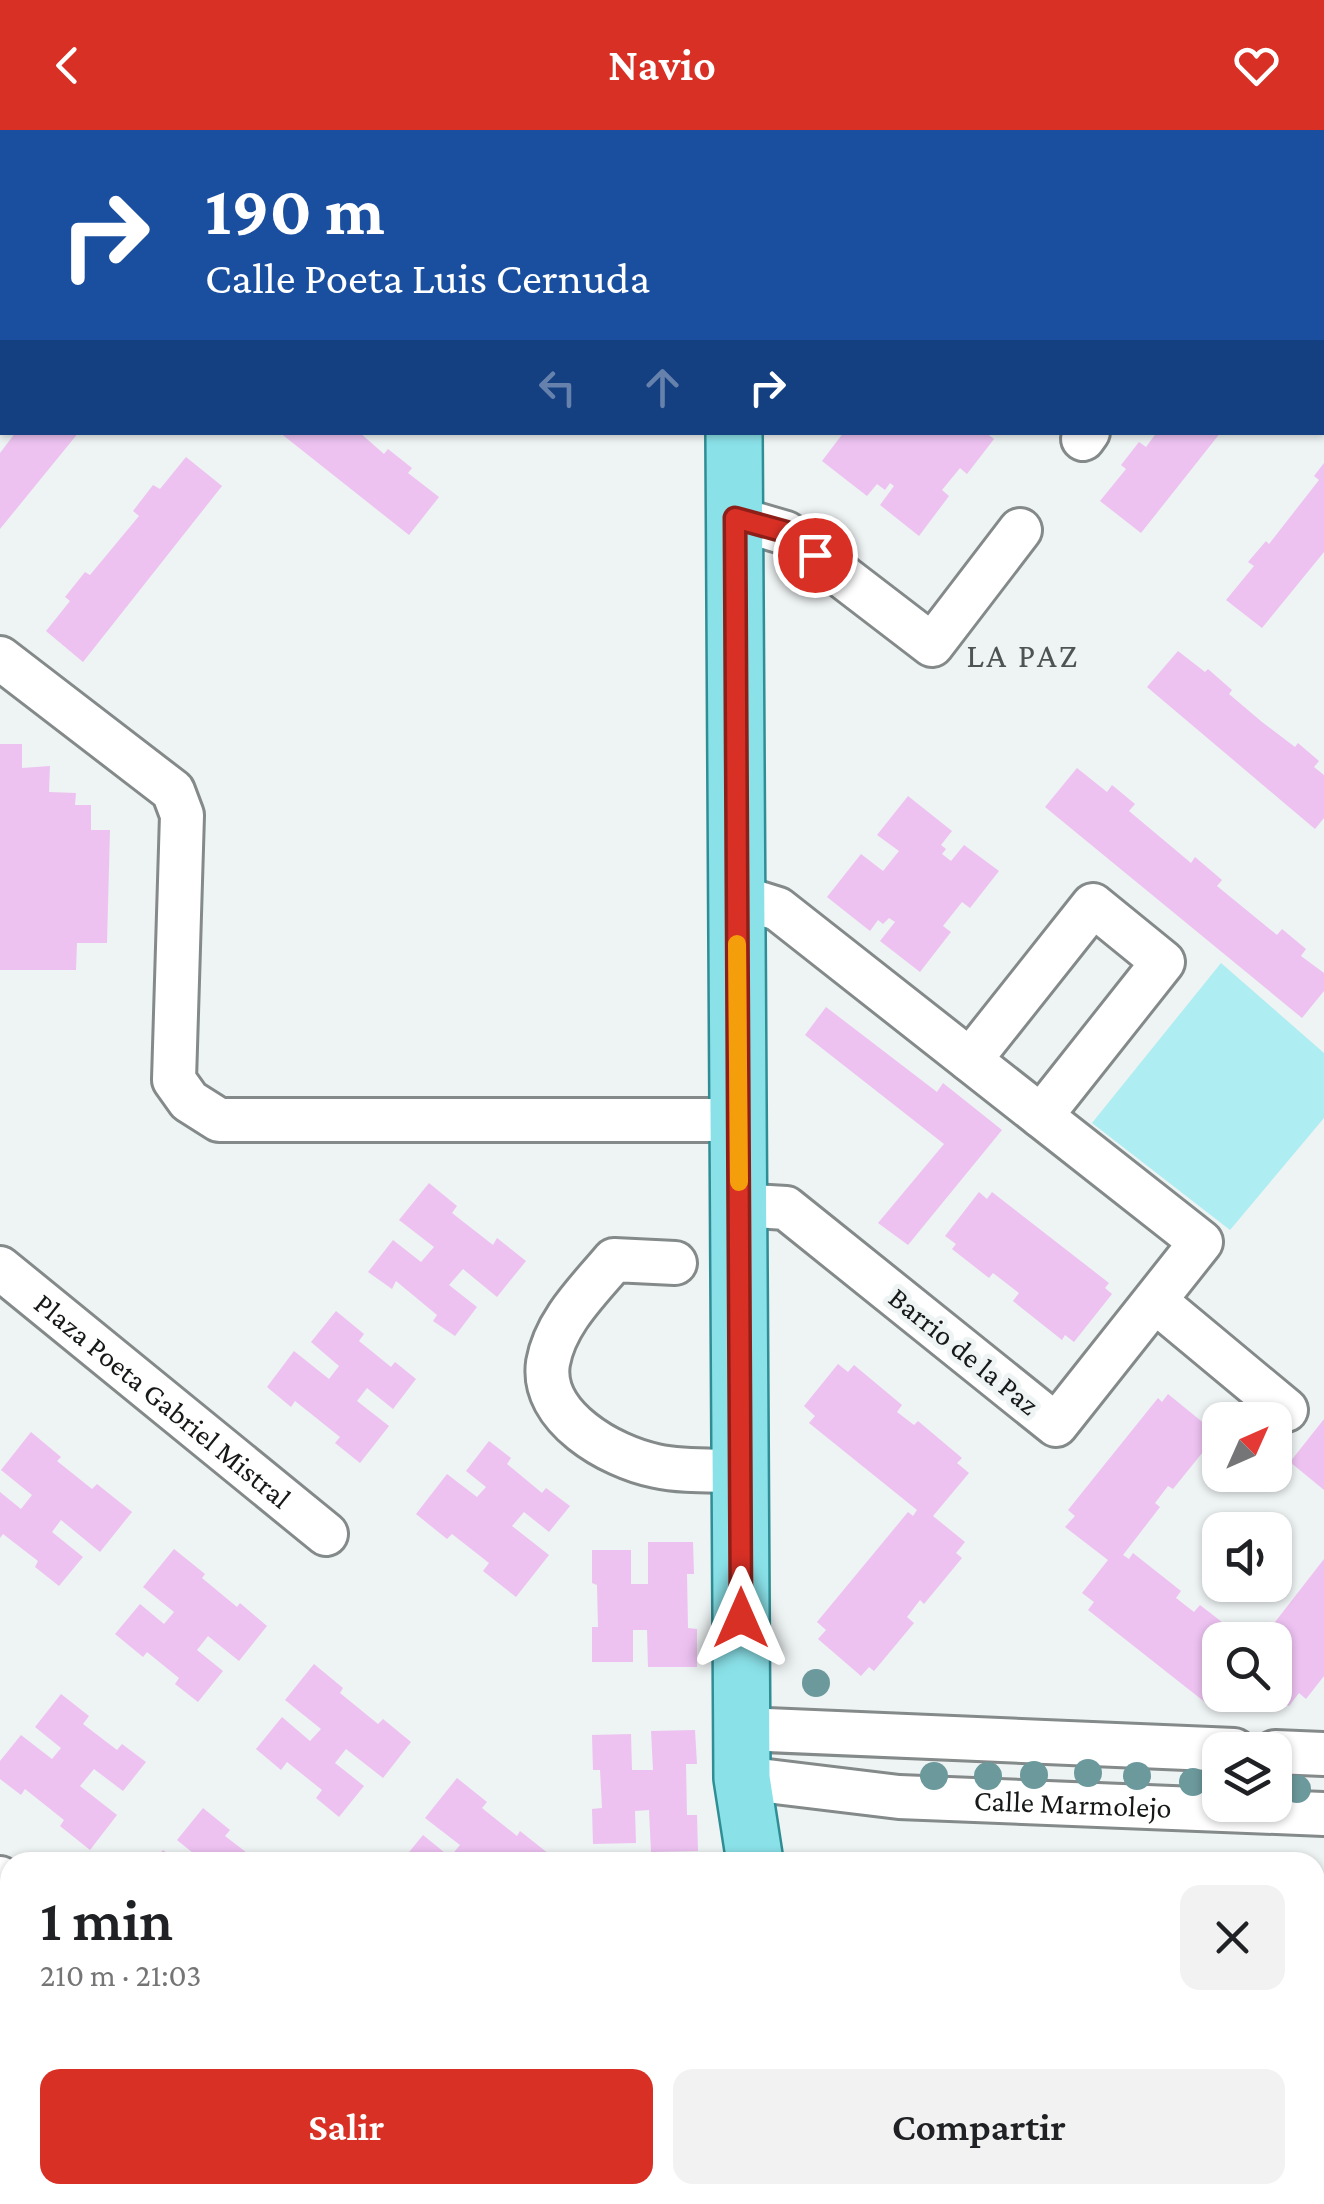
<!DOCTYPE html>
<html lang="es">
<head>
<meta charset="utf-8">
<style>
  body { margin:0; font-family:"Crimson Pro",serif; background:#f2f2f2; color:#202124; height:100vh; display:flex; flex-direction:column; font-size:38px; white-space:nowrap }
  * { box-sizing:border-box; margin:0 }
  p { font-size:32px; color:#757577 }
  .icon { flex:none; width:55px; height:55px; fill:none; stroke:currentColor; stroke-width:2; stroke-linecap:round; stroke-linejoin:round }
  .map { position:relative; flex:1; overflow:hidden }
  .drawer { position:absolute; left:0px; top:1722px; width:1325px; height:352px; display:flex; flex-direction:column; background:#fff; border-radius:30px 30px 0 0; box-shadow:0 2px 8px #0004 }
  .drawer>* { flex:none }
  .top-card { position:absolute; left:0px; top:0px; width:1325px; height:305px; box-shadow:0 2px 8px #0004; background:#1a4fa0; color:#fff; overflow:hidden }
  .needle { width:65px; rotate:45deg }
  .fabs { position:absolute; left:1202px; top:1272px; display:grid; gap:20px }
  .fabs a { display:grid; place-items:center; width:90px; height:90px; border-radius:20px; background:#fff; box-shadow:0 2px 8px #0004; font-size:50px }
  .pin { position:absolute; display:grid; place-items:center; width:85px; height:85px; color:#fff; margin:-42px; border:5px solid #fff; border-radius:50%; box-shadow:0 2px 10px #0007 }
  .me { position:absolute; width:110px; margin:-55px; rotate:0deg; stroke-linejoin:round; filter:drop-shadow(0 0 8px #0008) }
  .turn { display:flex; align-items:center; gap:35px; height:210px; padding:0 40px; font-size:45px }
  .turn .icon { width:130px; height:130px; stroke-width:2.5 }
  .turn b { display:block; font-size:70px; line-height:85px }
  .lanes { display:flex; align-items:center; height:95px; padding:0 40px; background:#0003; justify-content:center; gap:50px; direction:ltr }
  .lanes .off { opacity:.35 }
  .round { display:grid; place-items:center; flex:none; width:105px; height:105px; border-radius:20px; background:#f2f2f2 }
  .head { display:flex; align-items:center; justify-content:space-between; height:170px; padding:0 40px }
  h1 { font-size:60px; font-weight:600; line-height:75px }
  .cta { display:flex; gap:20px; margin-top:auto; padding:20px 40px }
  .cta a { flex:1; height:115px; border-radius:20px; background:#d93025; color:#fff; font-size:40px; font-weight:600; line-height:115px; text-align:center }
  .cta a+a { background:#f2f2f2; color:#202124 }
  header { display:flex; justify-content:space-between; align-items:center; height:130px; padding:0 40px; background:#d93025; color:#fff; font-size:45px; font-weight:600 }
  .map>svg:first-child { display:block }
  .green { fill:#aeedf2 }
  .building { fill:#edc2f1 }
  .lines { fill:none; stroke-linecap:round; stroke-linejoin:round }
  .minor-casing { stroke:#848989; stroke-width:48 }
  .major-casing { stroke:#2f8e95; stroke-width:60 }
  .minor { stroke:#fff; stroke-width:42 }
  .major { stroke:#8ae1e8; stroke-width:55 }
  .tree { fill:#6c999c }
  .route-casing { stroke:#8d1f18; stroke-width:25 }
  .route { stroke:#d93025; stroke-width:18 }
  .slow { stroke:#f59e0b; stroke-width:18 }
  .labels { text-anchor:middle; stroke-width:10; stroke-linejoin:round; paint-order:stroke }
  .street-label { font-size:30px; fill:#171919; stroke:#eef3f3 }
  .quarter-label { font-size:35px; letter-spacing:2.5px; fill:#4e5353; stroke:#eef3f3 }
</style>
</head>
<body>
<header><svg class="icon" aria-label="back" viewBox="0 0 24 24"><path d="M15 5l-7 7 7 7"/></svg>Navio<svg class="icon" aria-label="heart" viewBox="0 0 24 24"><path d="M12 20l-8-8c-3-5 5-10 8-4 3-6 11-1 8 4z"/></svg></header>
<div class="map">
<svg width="1324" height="2074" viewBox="0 0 1324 2074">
  <rect width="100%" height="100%" fill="#eef3f3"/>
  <!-- green -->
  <path class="green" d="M1221 833 1324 923V988L1230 1100 1092 993Z"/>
  <!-- building -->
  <path class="building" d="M16 302H79L0 399V323Z
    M279 302H359L384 324 388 319 412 338 408 343 439 367 409 405Z
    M844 302H985L994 309 967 344 960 338 942 360 949 366 919 406 880 375 894 356 890 353 885 360 877 354 867 366 822 331Z
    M1157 302H1221L1141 403 1100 371 1126 339 1121 335 1139 312 1146 317Z
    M186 327 222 356 83 532 46 501 70 471 65 467 85 442 90 445 139 386 133 381 153 355 160 359Z
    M1324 333V422L1262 498 1226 470 1254 436 1248 432 1266 411 1269 414 1319 350 1314 346Z
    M1178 521 1205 542 1208 539 1232 560 1229 564 1262 592 1295 617 1298 613 1319 631 1314 637 1324 645V688L1315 699 1147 557Z
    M0 614H22V638L50 636 49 662 76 663 75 675H91V700H110L107 813H77L76 840H0Z
    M1077 638 1107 662 1112 655 1135 674 1129 681 1191 733 1195 727 1222 750 1217 756 1277 805 1282 799 1306 819 1301 826 1324 843V861L1302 888 1045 677Z
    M908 666 952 701 941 715 946 719 942 724 951 731 964 715 999 741 970 778 962 772 943 796 951 802 920 842 880 811 895 792 889 788 883 794 878 790 870 801 827 767 861 724 883 741 899 721 877 705Z
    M826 877 937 962 943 953 1002 1000 908 1115 878 1093 944 1014 805 905Z
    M429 1053 457 1076 452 1083 493 1115 497 1108 526 1131 497 1167 463 1139 449 1155 477 1177 455 1206 433 1191 437 1185 396 1151 392 1159 368 1142 393 1110 421 1132 434 1117 399 1090Z
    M979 1062 987 1069 992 1062 1109 1153 1105 1158 1112 1164 1074 1212 1065 1205 1062 1210 1013 1171 1019 1163 993 1143 989 1148 952 1119 956 1114 945 1106Z
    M336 1181 364 1204 359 1211 391 1237 395 1232 416 1249 393 1279 367 1258 357 1271 389 1296 360 1333 335 1313 340 1307 295 1271 291 1277 267 1257 294 1221 329 1249 339 1236 311 1212Z
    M838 1234 848 1242 854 1235 902 1275 897 1282 914 1295 918 1291 962 1328 957 1333 969 1343 933 1386 965 1412 956 1423 962 1428 924 1474 920 1470 907 1487 914 1493 874 1541 869 1537 861 1546 818 1509 826 1500 817 1492 908 1382 913 1386 917 1380 809 1293 815 1286 804 1276Z
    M1168 1264 1211 1299 1204 1307 1211 1312 1173 1359 1168 1356 1155 1373 1160 1377 1123 1425 1129 1429 1133 1423 1181 1461 1176 1468 1194 1482 1200 1475 1245 1510H1220V1565H1229L1219 1578 1209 1569 1206 1573 1088 1480 1094 1472 1082 1463 1108 1430 1065 1397 1075 1386 1068 1380 1158 1268 1162 1272Z
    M1324 1289V1360L1290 1332Z
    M31 1302 61 1327 57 1331 92 1359 97 1354 132 1382 100 1422 61 1390 52 1402 83 1427 59 1456 35 1437 38 1431 3 1404 0 1408V1362L21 1379 32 1365 1 1340Z
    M489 1311 511 1328 507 1334 542 1363 546 1358 570 1376 549 1402 524 1382 512 1396 549 1425 516 1467 483 1441 489 1433 452 1404 447 1409 416 1384 447 1344 477 1367 486 1357 466 1341Z
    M648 1412H693L694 1444H687L688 1498 697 1499V1537H648L647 1500H633V1532H592V1497H598L597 1455 592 1453V1420H631V1454H648Z
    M174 1419 205 1444 202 1448 237 1477 240 1473 267 1496 239 1531 208 1506 197 1520 223 1541 198 1572 175 1554 179 1548 147 1522 143 1527 115 1504 140 1474 164 1494 174 1482 143 1457Z
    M1324 1429V1546L1306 1569 1299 1563 1289 1576 1275 1565V1510H1261Z
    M314 1534 343 1558 340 1563 378 1594 383 1589 411 1612 383 1648 346 1619 335 1633 364 1656 339 1687 316 1668 322 1660 287 1632 281 1640 256 1619 282 1587 310 1611 321 1599 285 1570Z
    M61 1564 89 1586 83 1594 117 1620 122 1614 146 1632 123 1661 94 1639 80 1656 117 1685 90 1720 60 1696 64 1690 25 1659 21 1665 0 1649V1631L21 1605 52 1629 61 1618 35 1597Z
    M695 1600 697 1634H686L687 1685H697L698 1721 651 1722 649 1680 635 1681 636 1713 593 1714 592 1679 602 1678 600 1640H593L592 1605 631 1604 632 1640H653L651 1601Z
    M457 1648 487 1672 482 1678 517 1706 520 1701 554 1728 551 1732H401L423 1705 450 1727 460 1715 425 1688Z
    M203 1678 230 1700 225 1706 259 1732H204L177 1710Z
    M163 1720 178 1732H153Z
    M0 1843 10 1852V1887L0 1898Z
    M10 2047V2065H35L38 2074H0V2048Z
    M546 2065H645L646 2074H548Z"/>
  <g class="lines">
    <!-- minor casing -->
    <g class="minor-casing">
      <g id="minor">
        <path d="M1246 0 1249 2"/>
        <path d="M0 118 2 120"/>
        <path d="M0 161 2 158"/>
        <path d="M1083 309 1088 302"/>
        <path d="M735 388 786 403 932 515 1020 400"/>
        <path d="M0 528 173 661 182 685 174 950 189 971 219 990H738"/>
        <path d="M737 766 778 779 1201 1112 1056 1295 786 1078 739 1075"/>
        <path d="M970 930 1093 775 1163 832 1041 986"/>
        <path d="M675 1133 614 1130C588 1161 555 1192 548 1233 540 1287 611 1327 656 1336 684 1342 712 1340 740 1341"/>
        <path id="s1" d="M0 1138 326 1404"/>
        <path d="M1155 1171 1286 1280"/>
        <path d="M742 1599 1234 1620"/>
        <path d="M1275 1622 1324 1624"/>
        <path id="s2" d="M742 1648 899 1667 1324 1684"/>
        <path d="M0 1748 10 1756"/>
        <path d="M1315 1930 1324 1929"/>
        <path d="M0 2014 10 2013"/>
        <path d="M63 2065 65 2074"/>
        <path d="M399 2065 400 2074"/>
        <path d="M686 2065 687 2074"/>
      </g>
    </g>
    <!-- major casing -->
    <g class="major-casing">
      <path id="major" d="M732 0V2
        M734 302 742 1648 755 1732
        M840 2065 843 2074"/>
    </g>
    <!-- minor -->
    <use href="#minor" class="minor"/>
    <!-- major -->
    <use href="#major" class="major"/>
  </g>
  <!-- trees -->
  <g class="tree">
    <circle cx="816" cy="1553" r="14"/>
    <circle cx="1088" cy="1643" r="14"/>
    <circle cx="1034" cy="1645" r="14"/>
    <circle cx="934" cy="1646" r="14"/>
    <circle cx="988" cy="1646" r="14"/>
    <circle cx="1137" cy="1646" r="14"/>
    <circle cx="1193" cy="1652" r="14"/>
    <circle cx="1297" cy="1659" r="14"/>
  </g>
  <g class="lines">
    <!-- route casing -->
    <g class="route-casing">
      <path id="route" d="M741 1488 735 388 786 402 815 425"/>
    </g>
    <!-- route -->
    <use href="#route" class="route"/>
    <!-- slow -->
    <path class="slow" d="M737 814 739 1052"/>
  </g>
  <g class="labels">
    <!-- street labels -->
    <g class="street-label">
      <text transform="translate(964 1221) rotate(39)" y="10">Barrio de la Paz</text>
      <text dy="10" stroke="none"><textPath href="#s1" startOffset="210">Plaza Poeta Gabriel Mistral</textPath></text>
      <text dy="10" stroke="none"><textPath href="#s2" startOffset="332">Calle Marmolejo</textPath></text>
    </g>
    <!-- quarter labels -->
    <g class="quarter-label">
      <text x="1023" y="537">LA PAZ</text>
    </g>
  </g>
</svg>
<div class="fabs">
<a><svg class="needle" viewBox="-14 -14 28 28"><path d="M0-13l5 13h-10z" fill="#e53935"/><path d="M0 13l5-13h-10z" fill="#757577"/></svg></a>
<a><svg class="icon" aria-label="sound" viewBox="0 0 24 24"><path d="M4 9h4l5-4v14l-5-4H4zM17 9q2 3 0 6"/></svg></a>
<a><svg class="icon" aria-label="search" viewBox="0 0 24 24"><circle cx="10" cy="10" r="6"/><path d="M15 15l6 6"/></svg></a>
<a><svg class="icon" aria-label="layers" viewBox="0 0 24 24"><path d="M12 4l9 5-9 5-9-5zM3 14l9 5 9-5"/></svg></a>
</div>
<div class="pin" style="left:815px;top:425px;background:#d93025"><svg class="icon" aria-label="arrive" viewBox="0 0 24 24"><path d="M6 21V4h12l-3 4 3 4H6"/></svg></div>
<svg class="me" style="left:741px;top:1488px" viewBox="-20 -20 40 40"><path d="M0-17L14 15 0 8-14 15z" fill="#d93025" stroke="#fff" stroke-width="4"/></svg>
<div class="top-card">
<div class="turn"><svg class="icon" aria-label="right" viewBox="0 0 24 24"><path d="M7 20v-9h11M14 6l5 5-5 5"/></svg><div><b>190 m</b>Calle Poeta Luis Cernuda</div></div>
<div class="lanes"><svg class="icon off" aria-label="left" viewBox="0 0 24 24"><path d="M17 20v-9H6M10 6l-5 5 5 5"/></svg><svg class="icon off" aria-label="ahead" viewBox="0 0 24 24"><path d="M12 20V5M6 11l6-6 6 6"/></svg><svg class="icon" aria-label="right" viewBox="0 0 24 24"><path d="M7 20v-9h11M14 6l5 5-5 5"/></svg></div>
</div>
<section class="drawer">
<div class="head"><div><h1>1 min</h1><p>210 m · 21:03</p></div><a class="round"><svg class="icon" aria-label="close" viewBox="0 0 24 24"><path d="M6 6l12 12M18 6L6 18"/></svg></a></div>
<div class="cta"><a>Salir</a><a>Compartir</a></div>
</section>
</div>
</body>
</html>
